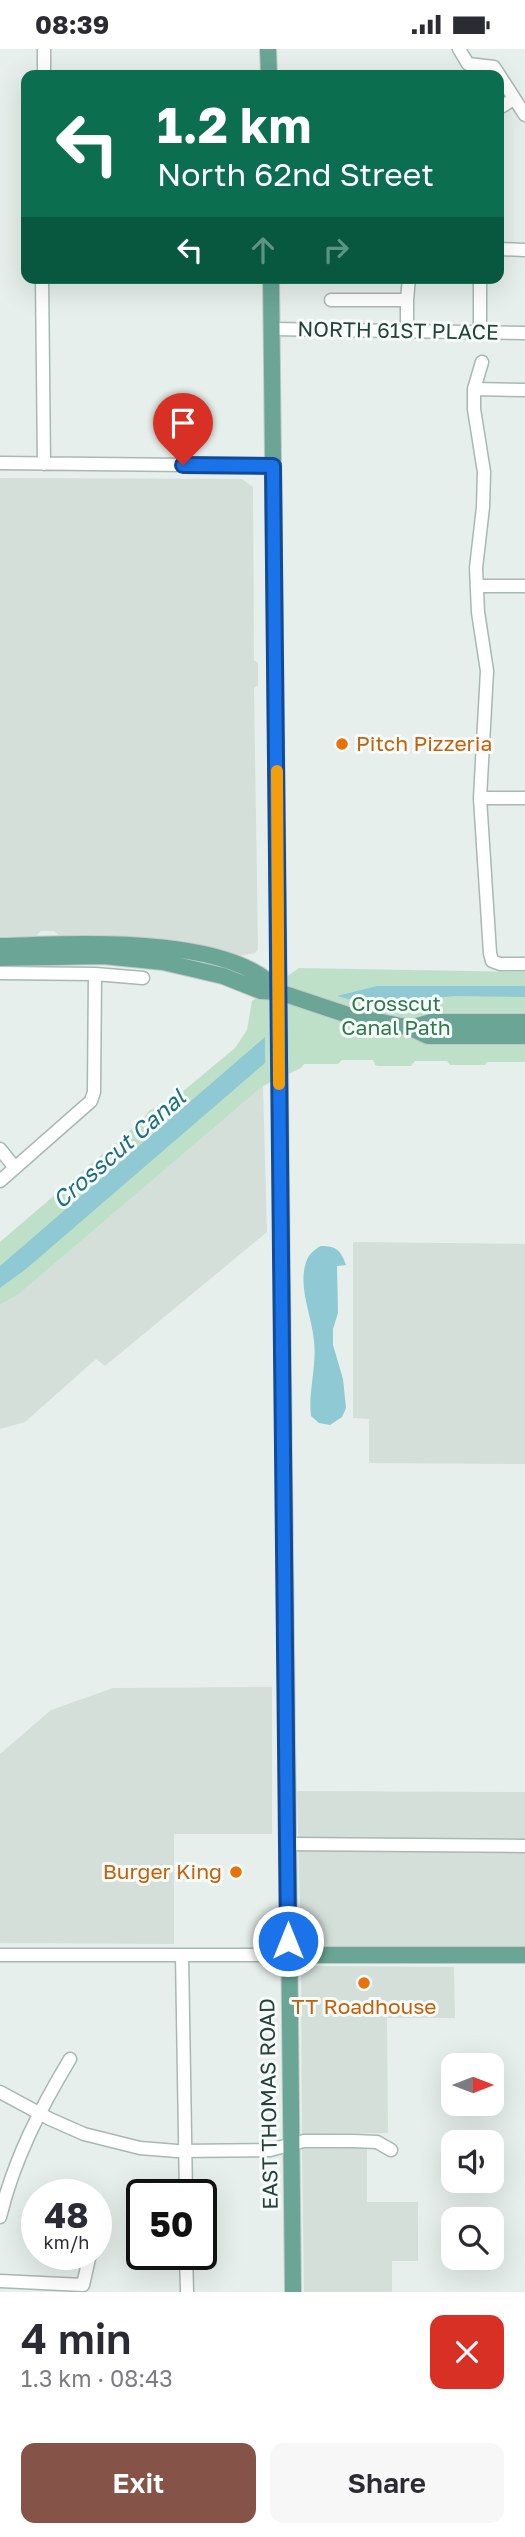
<!DOCTYPE html>
<html lang="en">
<head>
<meta charset="utf-8">
<style>
  body { margin:0; font-family:"Golos Text",sans-serif; background:#f7f7f7; color:#2b2b33; height:100vh; display:flex; flex-direction:column; font-size:26px; white-space:nowrap }
  * { box-sizing:border-box; margin:0 }
  p { font-size:23px; color:#7c7c81 }
  .icon { flex:none; width:38px; height:38px; fill:none; stroke:currentColor; stroke-width:2; stroke-linecap:round; stroke-linejoin:round }
  .map { position:relative; height:2243px; overflow:hidden }
  .panel { display:flex; flex-direction:column; background:#fff; flex:1 }
  .panel>* { flex:none }
  .guide { position:absolute; left:21px; top:21px; width:483px; height:214px; border-radius:14px; box-shadow:0 7px 28px #0002; background:#0b6e4f; color:#fff; overflow:hidden }
  .needle { width:46px; rotate:90deg }
  .buttons { position:absolute; left:441px; top:2004px; display:grid; gap:14px }
  .buttons a { display:grid; place-items:center; width:63px; height:63px; border-radius:14px; background:#fff; box-shadow:0 7px 28px #0002; font-size:35px }
  .speed { position:absolute; left:21px; top:2130px; display:flex; gap:14px; font-size:35px; font-weight:700; text-align:center }
  .speed>* { display:grid; place-content:center; width:91px; height:91px; border-radius:50%; background:#fff; box-shadow:0 7px 28px #0002; line-height:1 }
  .speed small { font-size:18px; font-weight:400 }
  .speed .limit { border:4px solid #111; border-radius:10px; background:#fff; color:#111 }
  .pin { position:absolute; display:grid; place-items:center; width:60px; height:60px; color:#fff; margin:-72px -30px; border-radius:50% 50% 50% 0; rotate:-45deg; box-shadow:0 0 7px #0007 }
  .pin .icon { rotate:45deg }
  .me { position:absolute; width:77px; margin:-38px; rotate:0deg; stroke-linejoin:round; filter:drop-shadow(0 0 5px #0008) }
  .turn { display:flex; align-items:center; gap:24px; height:147px; padding:0 21px; font-size:32px }
  .turn .icon { width:91px; height:91px; stroke-width:2.5 }
  .turn b { display:block; font-size:49px; line-height:60px }
  .lanes { display:flex; align-items:center; height:66px; padding:0 21px; background:#0003; justify-content:center; gap:35px; direction:ltr }
  .lanes .off { opacity:.35 }
  .round { display:grid; place-items:center; flex:none; width:74px; height:74px; border-radius:14px; background:#f7f7f7 }
  .head { display:flex; align-items:center; justify-content:space-between; height:119px; padding:0 21px }
  h1 { font-size:42px; font-weight:600; line-height:52px }
  .button { display:flex; gap:14px; margin-top:auto; padding:14px 21px }
  .button a { flex:1; height:80px; border-radius:14px; background:#855347; color:#fff; font-size:28px; font-weight:600; line-height:80px; text-align:center }
  .button a+a { background:#f7f7f7; color:#2b2b33 }
  .status { display:flex; justify-content:space-between; align-items:center; height:49px; padding:0 35px; background:#fff; direction:ltr }
  .status svg { height:19px; fill:currentColor }
  .map>svg:first-child { display:block }
  .built { fill:#d4dfda }
  .green { fill:#bfe0c8 }
  .water { fill:#8ec9d4 }
  .lines { fill:none; stroke-linecap:round; stroke-linejoin:round }
  .minor-casing { stroke:#a8b8b2; stroke-width:15 }
  .major-casing { stroke:#c2cac8; stroke-width:18 }
  .minor { stroke:#fff; stroke-width:12 }
  .major { stroke:#6aa596; stroke-width:16 }
  .route-casing { stroke:#114b97; stroke-width:18 }
  .route { stroke:#1a73e8; stroke-width:12 }
  .slow { stroke:#f59e0b; stroke-width:12 }
  .food-dot { fill:#e8710a; stroke:#f7fbf9; stroke-width:2.5 }
  .labels { text-anchor:middle; stroke-width:6; stroke-linejoin:round; paint-order:stroke }
  .street-label { font-size:21px; fill:#24423a; stroke:#f7fbf9 }
  .food-label { font-size:21px; fill:#c56008; stroke:#f7fbf9; text-anchor:start }
  .park-label { font-size:21px; fill:#2d7a4b; stroke:#f7fbf9 }
  .water-label { font-size:23px; font-style:italic; fill:#1c6f80; stroke:#f7fbf9 }
</style>
</head>
<body>
<div class="status"><b>08:39</b><svg viewBox="0 0 49 12"><path d="M0 12V9h3v3zM5 12V6h3v6zM10 12V3h3v9zM15 12V0h3v12zM26 1h20v11H26zM47 4h2v5h-2z"/></svg></div>
<div class="map">
<svg width="525" height="2243" viewBox="0 0 525 2243">
  <rect width="100%" height="100%" fill="#e6efeb"/>
  <!-- built -->
  <path class="built" d="M0 429 242 430 253 438 254 611 258 614V636L254 639 258 900 255 904 234 908 159 892 98 886 60 887 54 882H41L35 888 0 889Z
    M263 1037 267 1183 105 1317 96 1310 25 1373 0 1380V1256L19 1245Z
    M353 1193 525 1195V1415L369 1414V1370L353 1369Z
    M272 1638V1785H174V1895L0 1894V1705L51 1661 113 1639Z
    M297 1742 525 1743V1898L301 1897Z
    M301 1917 454 1918 455 1969H387L388 2084 302 2085Z
    M367 2099V2153H418V2212H392V2243H304L302 2100Z"/>
  <!-- green -->
  <path class="green" d="M299 919 525 923V1013H487L485 1016H450L447 1012H415L411 1017H378L375 1016 373 1011H342L338 1015H304L301 1019 263 1037 19 1245 0 1256V1193L141 1072 150 1061 170 1053 235 999 247 981 252 952Z"/>
  <!-- water -->
  <path class="water" d="M377 937H525V948L454 947 371 956 337 947Z
    M265 988V1014L26 1220 0 1239V1217Z
    M321 1197C337 1197 341 1202 346 1216L337 1217 338 1264 333 1280V1296L343 1330 346 1359 342 1368 330 1376 319 1374 311 1367C308 1342 317 1317 314 1292 312 1268 299 1241 305 1217 307 1207 313 1201 321 1197Z"/>
  <g class="lines">
    <!-- minor casing -->
    <g class="minor-casing">
      <path id="minor" d="M44 0V26
        M459 0 468 15 494 18 525 66
        M499 59 514 50
        M499 200 525 201
        M42 229 44 415
        M480 229V283
        M331 251H407L409 229
        M272 280 525 284
        M407 282V251
        M482 313 474 340V360L484 423 483 458 476 519 478 563 487 622 480 749 490 904 492 912 500 915H525
        M474 340 525 341
        M0 414 273 417
        M477 537H525
        M480 749H525
        M0 924 95 925 143 929
        M0 1100 15 1119
        M0 1132 91 1052 94 1043 95 925
        M288 1795 525 1797
        M0 1906H288
        M182 1906 186 2146
        M0 2043 50 2070 84 2085 140 2099 177 2102 270 2101 304 2092H353L377 2093 391 2101
        M0 2168C14 2110 40 2060 70 2010
        M186 2205 187 2243
        M0 2232 83 2236 90 2205"/>
    </g>
    <!-- major casing -->
    <g class="major-casing">
      <path id="major" d="M268 0 269 26
        M271 229 293 2243
        M0 897C70 895 232 884 279 943
        M0 909 103 907 163 913 223 927 261 942 279 943 351 967 411 979 428 987H525
        M411 979 431 973H525
        M288 1906H525"/>
    </g>
    <!-- minor -->
    <use href="#minor" class="minor"/>
    <!-- major -->
    <use href="#major" class="major"/>
  </g>
  <g class="lines">
    <!-- route casing -->
    <g class="route-casing">
      <path id="route" d="M183 416 273 417 288 1892"/>
    </g>
    <!-- route -->
    <use href="#route" class="route"/>
    <!-- slow -->
    <path class="slow" d="M277 722 279 1035"/>
  </g>
  <!-- markers -->
  <g class="food-dot">
    <circle cx="342" cy="695" r="7"/>
    <circle cx="236" cy="1823" r="7"/>
    <circle cx="364" cy="1934" r="7"/>
  </g>
  <g class="labels">
    <!-- street labels -->
    <g class="street-label">
      <text transform="translate(398 282) rotate(1)" y="7">NORTH 61ST PLACE</text>
      <text transform="translate(269 2055) rotate(-91)" y="7">EAST THOMAS ROAD</text>
    </g>
    <!-- food labels -->
    <g class="food-label">
      <text x="356" y="702">Pitch Pizzeria</text>
      <text x="222" y="1830" text-anchor="end">Burger King</text>
      <text x="364" y="1965" text-anchor="middle">TT Roadhouse</text>
    </g>
    <!-- park labels -->
    <g class="park-label">
      <text x="396" y="962">Crosscut<tspan x="396" dy="24">Canal Path</tspan></text>
    </g>
    <!-- water labels -->
    <g class="water-label">
      <text transform="translate(119 1100) rotate(-41)" y="8">Crosscut Canal</text>
    </g>
  </g>
</svg>
<div class="buttons">
<a><svg class="needle" viewBox="-14 -14 28 28"><path d="M0-13l5 13h-10z" fill="#e53935"/><path d="M0 13l5-13h-10z" fill="#7c7c81"/></svg></a>
<a><svg class="icon" aria-label="sound" viewBox="0 0 24 24"><path d="M4 9h4l5-4v14l-5-4H4zM17 9q2 3 0 6"/></svg></a>
<a><svg class="icon" aria-label="search" viewBox="0 0 24 24"><circle cx="10" cy="10" r="6"/><path d="M15 15l6 6"/></svg></a>
</div>
<div class="speed"><div>48<small>km/h</small></div><div class="limit">50</div></div>
<div class="pin" style="left:183px;top:416px;background:#d93025"><svg class="icon" aria-label="arrive" viewBox="0 0 24 24"><path d="M6 21V4h12l-3 4 3 4H6"/></svg></div>
<svg class="me" style="left:288px;top:1892px" viewBox="-20 -20 40 40"><circle r="17" fill="#1a73e8" stroke="#fff" stroke-width="3"/><path d="M0-11L8 9 0 5-8 9z" fill="#fff"/></svg>
<div class="guide">
<div class="turn"><svg class="icon" aria-label="left" viewBox="0 0 24 24"><path d="M17 20v-9H6M10 6l-5 5 5 5"/></svg><div><b>1.2 km</b>North 62nd Street</div></div>
<div class="lanes"><svg class="icon" aria-label="left" viewBox="0 0 24 24"><path d="M17 20v-9H6M10 6l-5 5 5 5"/></svg><svg class="icon off" aria-label="ahead" viewBox="0 0 24 24"><path d="M12 20V5M6 11l6-6 6 6"/></svg><svg class="icon off" aria-label="right" viewBox="0 0 24 24"><path d="M7 20v-9h11M14 6l5 5-5 5"/></svg></div>
</div>
</div>
<section class="panel">
<div class="head"><div><h1>4 min</h1><p>1.3 km · 08:43</p></div><a class="round" style="background:#d93025;color:#fff"><svg class="icon" aria-label="close" viewBox="0 0 24 24"><path d="M6 6l12 12M18 6L6 18"/></svg></a></div>
<div class="button"><a>Exit</a><a>Share</a></div>
</section>
</body>
</html>
